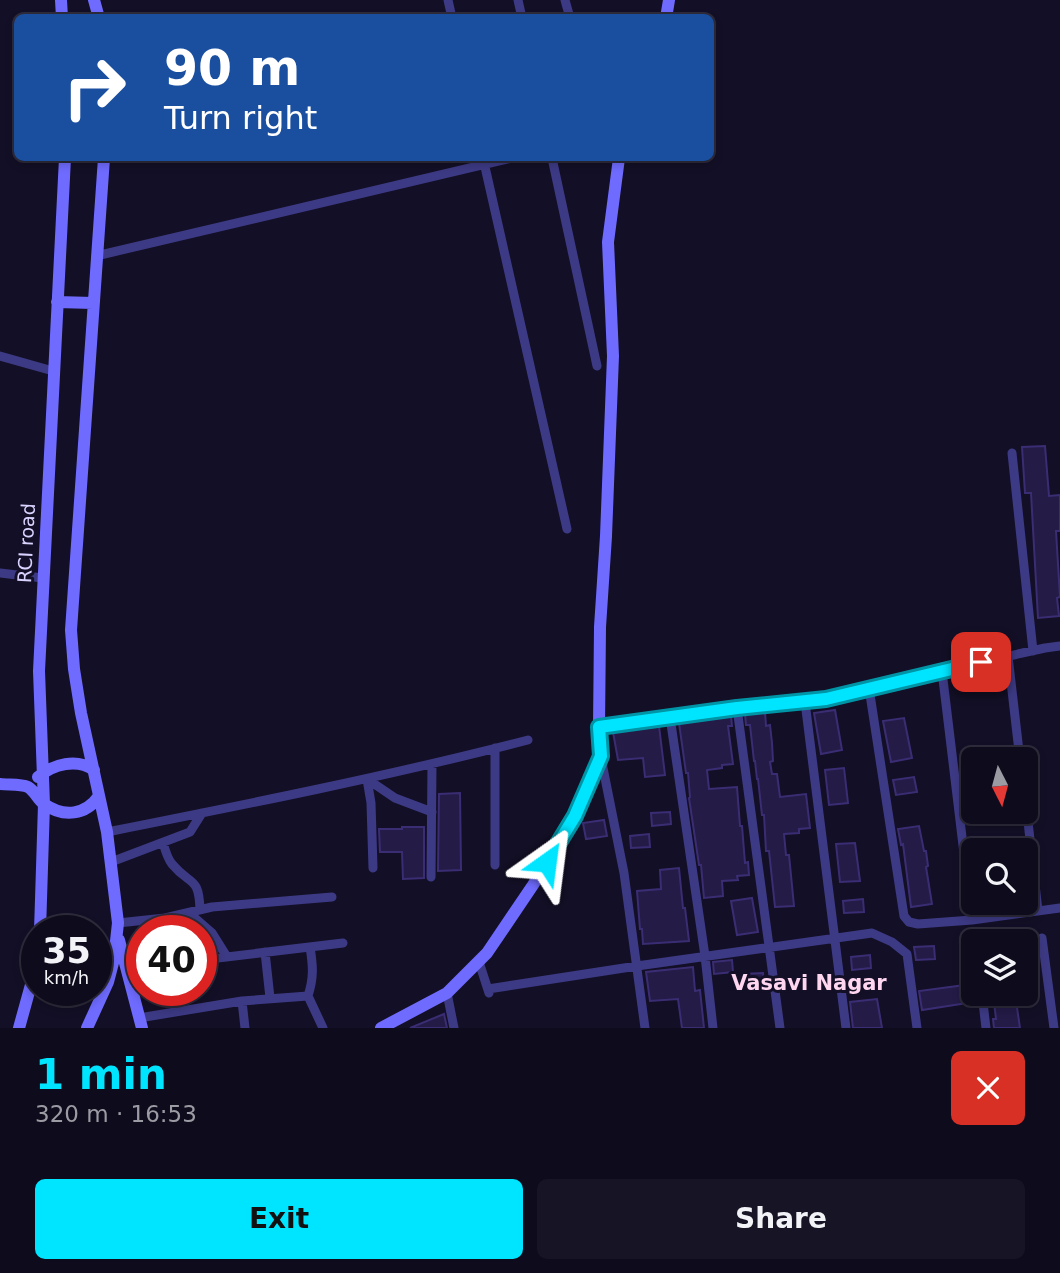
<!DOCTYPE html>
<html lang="en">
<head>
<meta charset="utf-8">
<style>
  body { margin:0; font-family:"DejaVu Sans",sans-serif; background:#171425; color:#f1f3f6; height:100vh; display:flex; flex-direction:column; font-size:26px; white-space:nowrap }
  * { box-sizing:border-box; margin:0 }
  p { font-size:23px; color:#9b9ba3 }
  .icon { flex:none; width:38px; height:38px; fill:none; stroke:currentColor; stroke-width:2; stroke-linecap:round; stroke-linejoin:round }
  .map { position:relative; height:1028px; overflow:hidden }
  .drawer { display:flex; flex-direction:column; background:#0e0b1c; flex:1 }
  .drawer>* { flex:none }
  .guide { position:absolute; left:14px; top:14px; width:700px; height:147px; border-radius:10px; box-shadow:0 4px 10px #0003,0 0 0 2px #2e2b3b; background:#1a4fa0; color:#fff; overflow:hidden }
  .needle { width:46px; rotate:174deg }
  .tools { position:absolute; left:961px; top:747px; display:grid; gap:14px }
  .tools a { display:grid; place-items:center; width:77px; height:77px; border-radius:10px; background:#0e0b1c; box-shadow:0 4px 10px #0003,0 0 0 2px #2e2b3b; font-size:35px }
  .speed { position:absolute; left:21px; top:915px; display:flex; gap:14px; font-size:35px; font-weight:700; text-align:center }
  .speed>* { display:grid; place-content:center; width:91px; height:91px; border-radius:50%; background:#0e0b1c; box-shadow:0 4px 10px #0003,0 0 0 2px #2e2b3b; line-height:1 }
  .speed small { font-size:18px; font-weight:400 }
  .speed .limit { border:10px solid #d22; background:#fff; color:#111 }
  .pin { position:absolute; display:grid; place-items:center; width:60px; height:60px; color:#fff; margin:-30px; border-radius:14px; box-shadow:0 4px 10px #0006 }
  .me { position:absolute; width:77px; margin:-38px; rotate:31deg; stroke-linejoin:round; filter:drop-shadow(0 0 5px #0008) }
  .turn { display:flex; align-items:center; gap:24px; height:147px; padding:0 35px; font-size:32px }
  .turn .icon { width:91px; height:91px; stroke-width:2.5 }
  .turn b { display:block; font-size:49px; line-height:60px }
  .round { display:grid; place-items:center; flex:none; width:74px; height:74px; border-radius:10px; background:#171425 }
  .overview { display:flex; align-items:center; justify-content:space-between; height:119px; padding:0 35px }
  h1 { font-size:42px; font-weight:700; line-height:52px; color:#00e5ff }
  .primary-button { display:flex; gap:14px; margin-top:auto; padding:14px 35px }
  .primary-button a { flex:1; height:80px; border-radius:10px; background:#00e5ff; color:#111; font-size:28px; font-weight:700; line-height:80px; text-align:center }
  .primary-button a+a { background:#171425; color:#f1f3f6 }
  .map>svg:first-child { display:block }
  .building { fill:#241b47; stroke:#3b2d73; stroke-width:2 }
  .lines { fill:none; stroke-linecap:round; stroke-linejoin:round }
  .street { stroke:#3d3a85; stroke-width:9 }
  .secondary { stroke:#6f6bff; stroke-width:12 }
  .route-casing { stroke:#0095a6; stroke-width:18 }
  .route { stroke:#00e5ff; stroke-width:12 }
  .labels { text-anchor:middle; stroke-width:6; stroke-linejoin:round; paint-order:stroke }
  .street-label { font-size:19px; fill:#d9d4ff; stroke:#130f26 }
  .neighbourhood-label { font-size:21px; font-weight:bold; fill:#ffd6f0; stroke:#130f26 }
</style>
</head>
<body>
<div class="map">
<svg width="1060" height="1028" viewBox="0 0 1060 1028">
  <rect width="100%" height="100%" fill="#130f26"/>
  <!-- building -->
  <path class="building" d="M1045 446 1049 496 1060 495V531H1056L1060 597 1057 598 1059 616 1038 618 1031 493H1025L1022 447Z
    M835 710 842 750 821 754 814 713Z
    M765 712 766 726 770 725 772 743 773 761 770 762 772 774H777L780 797 806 794 810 828 799 829V833L784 834 786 855H789L794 906 775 907 769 851H766L764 815H762L758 779H757L755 761H754L750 725H746L745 714Z
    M731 716 732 726H728L733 764 722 765V768L707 770 709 789 737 787 740 826H742L745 863 748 862 749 875 737 876 738 880 722 881 723 896 704 898 701 865H699L689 798 690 797 688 773H686L679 723Z
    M904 718 912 758 891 762 883 721Z
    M659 726 665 775 645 777 643 758 618 760 613 732Z
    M844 768 848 803 829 805 825 770Z
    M914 777 917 792 896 795 893 780Z
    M460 793 461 870 438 871 439 794Z
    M670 812 671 824 652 826 651 813Z
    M604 820 607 836 586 839 583 823Z
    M919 826 924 851H926L928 866 926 867 932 904 911 907 903 844 901 845 898 829Z
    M402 827H424V878L403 879 402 852H380L379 829H402Z
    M649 834 650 847 631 848 630 836Z
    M855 843 860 881 840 882 836 844Z
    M679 868 683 908H685L689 941 643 944 642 929H640L637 891 661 889 660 870Z
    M752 898 758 932 737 935 731 901Z
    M863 899 864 912 844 913 843 901Z
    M934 946 935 959 916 960 914 947Z
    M870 955 871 968 852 970 851 957Z
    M732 960 733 972 714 974 713 962Z
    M693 967 695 991 700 990 704 1028H682L678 999 650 1001 646 972Z
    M763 973 764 985 744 987 743 974Z
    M973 984 974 1002 922 1010 919 991Z
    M993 994H1015L1020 1028H994L993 1019H996Z
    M877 999 882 1028H853L850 1002Z
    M444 1014 447 1028H410Z"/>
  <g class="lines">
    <!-- street -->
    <path class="street" d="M448 0 452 18
      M518 0 522 18
      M565 0 570 18
      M483 158 567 529
      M552 158 597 366
      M96 256 512 158
      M0 356 53 371
      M1012 453 1033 651
      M0 573 43 578
      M1008 656 1020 760
      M942 671 972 920
      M869 688 904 916 909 922 918 924 972 920 1060 908
      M805 702 846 1028
      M737 708 780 1028
      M670 717 705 956 713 1028
      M599 727 737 708 826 699 942 671 1045 648 1060 646
      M495 748V865
      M601 758 624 873 645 1028
      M367 779 371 803 373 868
      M367 779 395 798 432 812
      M1026 804 1038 911
      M107 832C248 804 389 776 528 740
      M163 842C165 850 167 858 172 864 190 886 199 875 200 910
      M111 862 190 832 202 813
      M431 877 432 764
      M189 913 212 933 227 957
      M118 923 165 918 212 907 332 897
      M976 938V942
      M1042 938 1054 1028
      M265 952 270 998
      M201 960 343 943
      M479 962 489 993
      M127 969 142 967
      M488 989 637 966 872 933 892 942 907 954 917 1028
      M447 993 454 1028
      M982 994 986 1028
      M308 996C314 977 313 966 310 947
      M242 1001 245 1028
      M139 1018 242 1001 308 996 323 1028"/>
    <!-- secondary -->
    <path class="secondary" d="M61 0 62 18
      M94 0 99 18
      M666 18 669 0
      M57 302 93 303
      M38 777C53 764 77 758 94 770
      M0 784C8 785 21 784 28 787 35 791 38 800 44 804 64 818 86 815 99 796
      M40 931 44 804 39 671 65 158
      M119 940 142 1028
      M19 1028 37 963
      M87 1028 108 982 114 959 118 923 107 832 81 713 74 669 71 630 104 158
      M381 1028 447 993 487 953 533 885 575 815 601 756 599 727 600 627 606 536 613 356 608 242 619 158"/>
  </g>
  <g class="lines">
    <!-- route casing -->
    <g class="route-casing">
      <path id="route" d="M547 862 575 816 601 756 599 727 737 708 826 699 981 662"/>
    </g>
    <!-- route -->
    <use href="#route" class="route"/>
  </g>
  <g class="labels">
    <!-- street labels -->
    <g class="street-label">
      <text transform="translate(26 543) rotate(-87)" y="7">RCI road</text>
    </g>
    <!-- neighbourhood labels -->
    <g class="neighbourhood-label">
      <text x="809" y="990">Vasavi Nagar</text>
    </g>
  </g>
</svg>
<div class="tools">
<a><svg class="needle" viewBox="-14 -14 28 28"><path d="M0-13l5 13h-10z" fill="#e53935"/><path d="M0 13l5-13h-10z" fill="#9b9ba3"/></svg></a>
<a><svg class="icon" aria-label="search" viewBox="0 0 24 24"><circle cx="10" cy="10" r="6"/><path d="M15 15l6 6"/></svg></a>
<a><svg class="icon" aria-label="layers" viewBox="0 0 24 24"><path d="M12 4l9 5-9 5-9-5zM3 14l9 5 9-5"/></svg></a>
</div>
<div class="speed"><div>35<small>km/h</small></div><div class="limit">40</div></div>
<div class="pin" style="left:981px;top:662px;background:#d93025"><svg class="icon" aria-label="arrive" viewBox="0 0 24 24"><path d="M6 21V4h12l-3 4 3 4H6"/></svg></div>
<svg class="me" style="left:547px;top:862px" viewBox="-20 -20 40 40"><path d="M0-17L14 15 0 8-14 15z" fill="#00e5ff" stroke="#fff" stroke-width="4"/></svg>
<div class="guide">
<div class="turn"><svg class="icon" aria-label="right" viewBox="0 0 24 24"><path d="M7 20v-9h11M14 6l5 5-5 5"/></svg><div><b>90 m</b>Turn right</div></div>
</div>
</div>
<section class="drawer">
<div class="overview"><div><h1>1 min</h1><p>320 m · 16:53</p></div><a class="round" style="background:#d93025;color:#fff"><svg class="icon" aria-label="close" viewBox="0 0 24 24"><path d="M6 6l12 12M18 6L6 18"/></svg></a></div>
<div class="primary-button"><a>Exit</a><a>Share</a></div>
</section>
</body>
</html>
